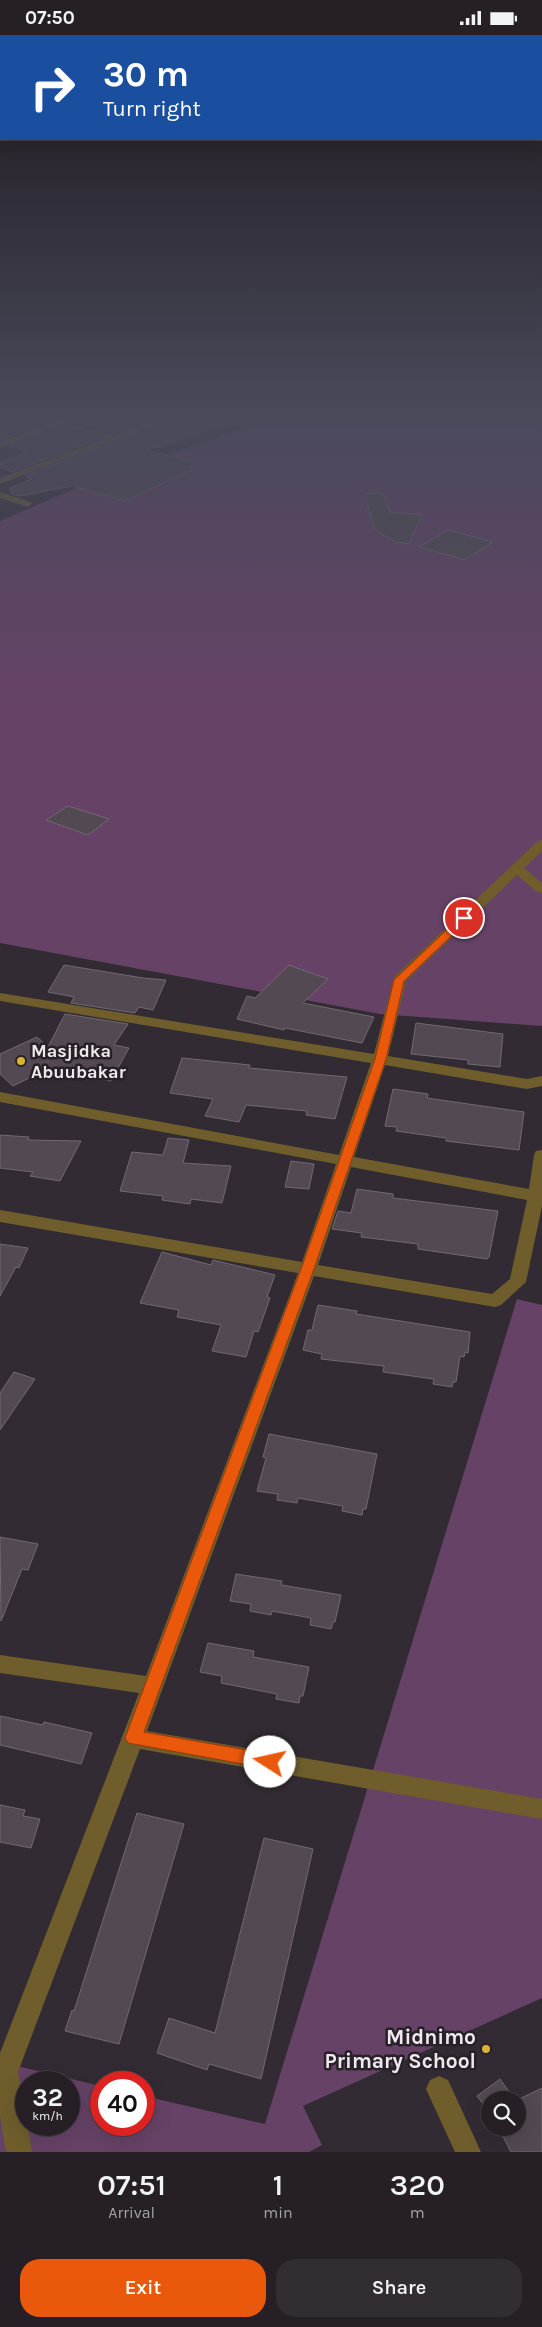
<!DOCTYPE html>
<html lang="en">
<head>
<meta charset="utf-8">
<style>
  body { margin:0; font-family:Karla,sans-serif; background:#322d32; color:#f1f3f6; height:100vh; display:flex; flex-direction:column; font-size:19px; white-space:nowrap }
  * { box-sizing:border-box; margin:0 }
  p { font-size:16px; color:#a4a3a7 }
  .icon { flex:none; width:28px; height:28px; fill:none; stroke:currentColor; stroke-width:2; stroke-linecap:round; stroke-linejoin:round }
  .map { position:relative; height:2117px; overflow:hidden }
  .details { display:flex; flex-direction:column; background:#262026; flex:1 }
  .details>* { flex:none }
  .top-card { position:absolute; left:0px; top:0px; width:542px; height:105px; box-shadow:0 5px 20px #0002,0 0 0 1px #423e43; background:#1a4fa0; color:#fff; overflow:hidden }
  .buttons { position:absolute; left:481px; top:2056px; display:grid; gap:10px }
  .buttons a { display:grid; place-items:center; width:45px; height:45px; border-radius:50%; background:#262026; box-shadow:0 5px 20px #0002,0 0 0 1px #423e43; font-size:25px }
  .speed { position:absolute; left:15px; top:2036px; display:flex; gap:10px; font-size:25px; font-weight:700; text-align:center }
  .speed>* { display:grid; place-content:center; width:65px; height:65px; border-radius:50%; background:#262026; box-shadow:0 5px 20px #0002,0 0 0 1px #423e43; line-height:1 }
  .speed small { font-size:12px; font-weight:400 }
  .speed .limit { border:8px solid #d22; background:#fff; color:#111 }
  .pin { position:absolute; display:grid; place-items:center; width:42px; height:42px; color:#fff; margin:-21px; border:2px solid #fff; border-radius:50%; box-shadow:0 1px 5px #0007 }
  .me { position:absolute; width:55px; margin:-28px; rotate:280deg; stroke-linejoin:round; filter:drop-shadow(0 0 4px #0008) }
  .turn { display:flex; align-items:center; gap:18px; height:105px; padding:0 20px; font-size:22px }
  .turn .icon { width:65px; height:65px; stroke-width:2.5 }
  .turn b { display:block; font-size:35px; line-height:42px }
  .eta { display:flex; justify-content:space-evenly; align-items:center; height:85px; text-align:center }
  .eta b { font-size:30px; font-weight:600; line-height:35px }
  .cta { display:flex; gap:10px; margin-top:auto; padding:10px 20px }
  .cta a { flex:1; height:58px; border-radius:20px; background:#ea580c; color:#fff; font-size:20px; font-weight:600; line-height:58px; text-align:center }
  .cta a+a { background:#322d32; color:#f1f3f6 }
  .status { display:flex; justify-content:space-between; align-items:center; height:35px; padding:0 25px; background:#262026; direction:ltr }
  .status svg { height:14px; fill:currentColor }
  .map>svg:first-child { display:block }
  .green { fill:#664267; fill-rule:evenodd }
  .building { fill:#524952; stroke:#726972 }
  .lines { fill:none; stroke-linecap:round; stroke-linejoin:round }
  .minor { fill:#6f5e2c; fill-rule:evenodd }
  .route { fill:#ea580c; stroke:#983908 }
  .poi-dot { fill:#dab333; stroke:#292129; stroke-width:2 }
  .labels { text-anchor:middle; stroke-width:5; stroke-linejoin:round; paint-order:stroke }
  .poi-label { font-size:18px; font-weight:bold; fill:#efe9ef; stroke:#292129; text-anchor:start }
  .near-poi-label { font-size:21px; font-weight:bold; fill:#efe9ef; stroke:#292129; text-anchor:end }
</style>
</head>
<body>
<div class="status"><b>07:50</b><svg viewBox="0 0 49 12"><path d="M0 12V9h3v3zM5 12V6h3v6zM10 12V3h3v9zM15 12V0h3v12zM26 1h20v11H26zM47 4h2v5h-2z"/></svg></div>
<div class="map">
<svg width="542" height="2117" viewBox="0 0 542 2117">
  <rect width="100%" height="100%" fill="#332b33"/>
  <!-- green -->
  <path class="green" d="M269 383H542V991L380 979 0 908V486L79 452Z
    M517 1264 542 1270V1963L303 2071 322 2110 309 2117H0V2027L101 2051V2090H144V2061L265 2089ZM26 2048H69V2090H26Z"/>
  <!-- building -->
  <path class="building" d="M0 383H35L46 388 0 405Z
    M80 383H124L140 388 114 398 73 387Z
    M173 383H232L233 387 177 405 179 407 146 415 198 428 190 432 194 434 125 466 72 451 20 461 12 459 10 453 32 444 25 441Z
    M60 393 100 403 12 437 0 432V427L27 418 10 411Z
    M383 458 390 477 422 480 409 509 395 507 375 494 364 459Z
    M448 495 493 507 465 525 419 512Z
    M68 771 109 784 88 800 46 785Z
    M64 930 143 943 166 945 153 975 139 972 135 978 71 968 74 962 48 957Z
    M289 930 328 944 303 968 374 982 362 1008 285 993 284 995 237 984 247 961 255 963Z
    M65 979 128 989 114 1010 129 1013 111 1046 49 1033 13 1051 0 1039V1019L37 1002 48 1012Z
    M416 988 503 999 500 1032 468 1029V1025L411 1019Z
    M182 1023 250 1030 249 1033 347 1042 335 1084 306 1080 307 1076 246 1070 239 1087 205 1081 213 1064 170 1058Z
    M393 1054 428 1059 427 1063 524 1077 519 1115 446 1106V1103L396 1096 397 1092 385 1091Z
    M0 1100 29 1102 28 1105 81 1106 60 1146 30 1141 33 1137 0 1133Z
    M168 1103 189 1105 183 1128 231 1131 222 1168 191 1164 190 1169 162 1165 163 1161 120 1156 132 1117 163 1120Z
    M291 1126 314 1129 309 1154 285 1152Z
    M357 1154 393 1159V1163L498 1176 489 1222 487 1224 418 1214V1209L361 1202 362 1198 332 1194 338 1176 351 1178Z
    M0 1209 28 1213 19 1233 16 1232 0 1261Z
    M162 1217 211 1230 213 1225 275 1240 267 1262 270 1263 258 1297 254 1296 246 1322 212 1316 221 1290 177 1282 179 1275 140 1268Z
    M318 1270 357 1276 356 1279 470 1297 468 1318 465 1317 464 1322 460 1321 456 1347H453L452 1352 433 1349 434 1344 383 1337 384 1331 321 1324 322 1319 303 1315 308 1295H312Z
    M14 1337 35 1344 0 1395V1358Z
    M269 1399 377 1419 366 1474H363L362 1480 342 1476 343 1471 298 1463 297 1468 277 1465 278 1459 257 1456 266 1423 263 1422Z
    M0 1502 38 1509 28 1535 22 1534 1 1586Z
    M236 1539 282 1546 281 1550 341 1560 335 1587H333L331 1594 310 1590 311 1583 272 1576 271 1580 250 1576 251 1569 230 1566Z
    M208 1608 254 1616 253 1622 309 1632 303 1661H300L299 1668 276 1664 277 1659 221 1648 222 1641 200 1637Z
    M0 1681 43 1690 44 1687 92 1698 81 1729 0 1710Z
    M0 1770 25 1775 23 1781 40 1784 31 1813 0 1807Z
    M137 1778 184 1789 119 2009 65 1996 72 1975 74 1976Z
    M264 1803 313 1814 261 2044 209 2029 207 2035 157 2018 169 1983 215 1998Z
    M500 2044 515 2065H490V2078L477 2061Z
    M542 2053V2117H511L498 2092H518L517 2065Z"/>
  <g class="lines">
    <!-- minor -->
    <path class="minor" d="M37 383 60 386 78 383 68 388 114 400 159 383H171L0 449V443L106 403 60 391 0 413V407L52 388Z
      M0 457 31 467 32 469 28 472 0 463Z
      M542 805V816L524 833 542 848V858L537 857 517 840 406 946 388 1021 527 1044 542 1041V1051L527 1054 385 1030 354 1122 529 1154 534 1120 536 1116 542 1115V1171L526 1247 501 1270 495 1272 314 1241 147 1696 542 1764V1784L140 1714 18 2037 32 2117H6L0 2081V2018L139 1658 0 1638V1620L146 1641 298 1238 0 1187V1175L302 1227 336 1129 0 1067V1057L339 1120 371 1028 0 966V958L374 1019 394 942 538 806ZM351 1132 527 1165 510 1244 492 1259 318 1230Z
      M439 2041 448 2045 481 2117H455L426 2054 430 2045Z"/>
  </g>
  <!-- sky -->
  <linearGradient id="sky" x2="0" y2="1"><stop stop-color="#1c181c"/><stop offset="0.56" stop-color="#4a4a5b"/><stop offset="1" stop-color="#4a4a5b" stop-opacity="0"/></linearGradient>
  <rect width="542" height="680" fill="url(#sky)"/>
  <!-- route -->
  <path class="route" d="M464 880 468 881V885L404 946 386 1024 314 1234 144 1697 270 1719 275 1721 278 1727 275 1732 270 1734 128 1708 125 1703 301 1234 375 1024 394 945 461 881Z"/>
  <!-- markers -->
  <g class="poi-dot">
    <circle cx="21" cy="1026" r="5"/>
    <circle cx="486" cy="2014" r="5"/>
  </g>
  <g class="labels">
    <!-- poi labels -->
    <g class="poi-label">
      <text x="31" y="1022">Masjidka<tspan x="31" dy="21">Abuubakar</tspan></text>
    </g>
    <!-- near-poi labels -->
    <g class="near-poi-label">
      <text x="476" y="2009">Midnimo<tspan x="476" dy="24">Primary School</tspan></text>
    </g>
  </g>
</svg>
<div class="buttons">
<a><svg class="icon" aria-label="search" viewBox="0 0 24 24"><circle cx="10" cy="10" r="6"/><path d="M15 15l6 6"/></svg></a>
</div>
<div class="speed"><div>32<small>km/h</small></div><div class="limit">40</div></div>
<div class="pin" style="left:464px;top:883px;background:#d93025"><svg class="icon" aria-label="arrive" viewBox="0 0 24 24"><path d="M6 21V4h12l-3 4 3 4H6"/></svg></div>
<svg class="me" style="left:270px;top:1727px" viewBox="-20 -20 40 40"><circle r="19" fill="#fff"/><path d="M0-13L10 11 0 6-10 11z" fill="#ea580c"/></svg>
<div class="top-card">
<div class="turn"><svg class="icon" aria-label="right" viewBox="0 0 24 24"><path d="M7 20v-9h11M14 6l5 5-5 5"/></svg><div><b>30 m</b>Turn right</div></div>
</div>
</div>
<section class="details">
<div class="eta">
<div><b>07:51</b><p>Arrival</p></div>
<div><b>1</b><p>min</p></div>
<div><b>320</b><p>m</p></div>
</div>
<div class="cta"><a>Exit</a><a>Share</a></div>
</section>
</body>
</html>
